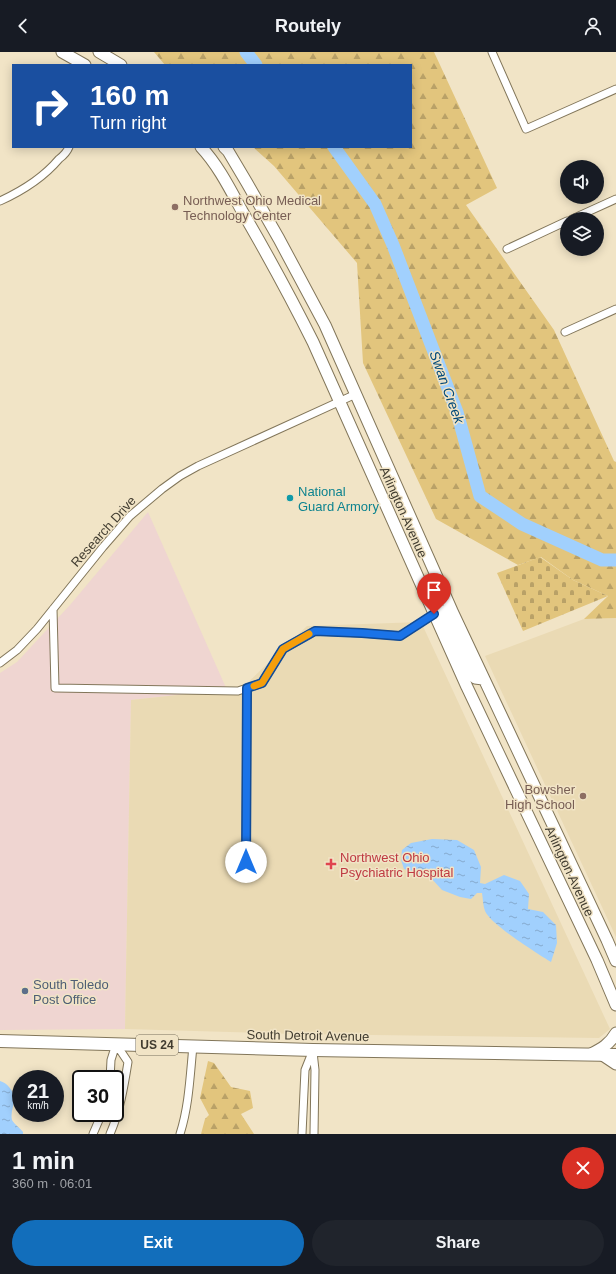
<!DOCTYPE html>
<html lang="en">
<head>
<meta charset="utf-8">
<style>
  body { margin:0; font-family:Helvetica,sans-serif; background:#20242c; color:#f1f3f6; height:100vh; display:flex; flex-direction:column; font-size:15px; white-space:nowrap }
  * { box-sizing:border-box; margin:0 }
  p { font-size:13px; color:#9ea1a6 }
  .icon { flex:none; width:22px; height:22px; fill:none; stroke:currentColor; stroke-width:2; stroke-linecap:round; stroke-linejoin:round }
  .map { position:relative; height:1082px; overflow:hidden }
  .sheet { display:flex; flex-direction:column; background:#171b24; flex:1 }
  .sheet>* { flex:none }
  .top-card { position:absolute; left:12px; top:12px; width:400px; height:84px; border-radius:0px; box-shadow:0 2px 10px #0003; background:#1a4fa0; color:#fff; overflow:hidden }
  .buttons { position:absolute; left:560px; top:108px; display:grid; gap:8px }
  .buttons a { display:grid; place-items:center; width:44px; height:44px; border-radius:50%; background:#171b24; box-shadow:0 2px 10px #0003; font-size:20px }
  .speed { position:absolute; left:12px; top:1018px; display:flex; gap:8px; font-size:20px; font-weight:700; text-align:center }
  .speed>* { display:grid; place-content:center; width:52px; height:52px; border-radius:50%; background:#171b24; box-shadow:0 2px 10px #0003; line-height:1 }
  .speed small { font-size:10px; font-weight:400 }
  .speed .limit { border:2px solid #111; border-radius:6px; background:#fff; color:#111 }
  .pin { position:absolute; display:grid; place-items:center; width:34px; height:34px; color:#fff; margin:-41px -17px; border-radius:50% 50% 50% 0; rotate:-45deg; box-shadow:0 0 4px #0007 }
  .pin .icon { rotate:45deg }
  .me { position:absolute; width:44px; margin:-22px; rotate:0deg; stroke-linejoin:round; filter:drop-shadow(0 0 3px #0008) }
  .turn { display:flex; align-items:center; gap:14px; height:84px; padding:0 12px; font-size:18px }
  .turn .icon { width:52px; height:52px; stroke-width:2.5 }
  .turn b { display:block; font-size:28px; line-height:34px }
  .round { display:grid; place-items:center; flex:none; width:42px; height:42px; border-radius:21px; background:#20242c }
  .summary { display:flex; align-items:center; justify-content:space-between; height:68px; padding:0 12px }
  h1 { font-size:24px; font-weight:700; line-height:30px }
  .primary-button { display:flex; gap:8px; margin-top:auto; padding:8px 12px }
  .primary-button a { flex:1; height:46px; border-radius:24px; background:#126ebb; color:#fff; font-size:16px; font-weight:700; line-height:46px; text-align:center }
  .primary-button a+a { background:#20242c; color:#f1f3f6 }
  header { display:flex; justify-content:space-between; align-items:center; height:52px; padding:0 12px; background:#171b24; font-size:18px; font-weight:700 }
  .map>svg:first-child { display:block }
  .commercial { fill:#efd5d1 }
  .built { fill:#eadab4 }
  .forest { fill:url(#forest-firs) }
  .cemetery { fill:url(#cemetery-stones) }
  .water { fill:url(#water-ripples) }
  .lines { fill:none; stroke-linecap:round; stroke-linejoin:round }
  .river { stroke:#a1d0fd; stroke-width:13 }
  .street-casing { stroke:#82765a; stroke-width:9 }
  .secondary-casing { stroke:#82765a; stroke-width:13 }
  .primary-casing { stroke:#82765a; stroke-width:14 }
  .street { stroke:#fff; stroke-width:7 }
  .secondary { stroke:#fff; stroke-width:11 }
  .primary { stroke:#fff; stroke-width:12 }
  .route-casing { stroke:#114b97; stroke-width:10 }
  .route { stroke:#1a73e8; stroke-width:7 }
  .slow { stroke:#f59e0b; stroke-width:7 }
  .education-dot { fill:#8d6e63; stroke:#f1e4c6; stroke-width:1.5 }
  .culture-dot { fill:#0f9aa8; stroke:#f1e4c6; stroke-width:1.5 }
  .health-dot { fill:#e0444e; stroke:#f1e4c6; stroke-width:1.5 }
  .service-dot { fill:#5c6f8a; stroke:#f1e4c6; stroke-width:1.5 }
  .labels { text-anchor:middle; stroke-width:3; stroke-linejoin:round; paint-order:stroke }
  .shield { fill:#f1e4c6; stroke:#766e5d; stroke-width:1 }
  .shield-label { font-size:12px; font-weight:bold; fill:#413c30 }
  .education-label { font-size:13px; fill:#785e54; stroke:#f1e4c6; text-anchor:start }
  .culture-label { font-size:13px; fill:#0d838f; stroke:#f1e4c6; text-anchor:start }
  .street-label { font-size:13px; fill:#413c30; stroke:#f1e4c6 }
  .health-label { font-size:13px; fill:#be3a42; stroke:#f1e4c6; text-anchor:start }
  .service-label { font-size:13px; fill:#4e5e75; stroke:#f1e4c6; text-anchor:start }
  .water-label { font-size:14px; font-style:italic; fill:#01497a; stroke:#f1e4c6 }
</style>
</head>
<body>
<header><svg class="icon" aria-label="back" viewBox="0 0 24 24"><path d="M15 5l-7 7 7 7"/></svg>Routely<svg class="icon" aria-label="person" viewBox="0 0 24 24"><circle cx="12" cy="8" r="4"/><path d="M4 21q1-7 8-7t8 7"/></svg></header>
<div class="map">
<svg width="616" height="1082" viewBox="0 0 616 1082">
  <defs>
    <pattern id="forest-firs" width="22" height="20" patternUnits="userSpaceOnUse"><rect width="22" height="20" fill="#e2c57d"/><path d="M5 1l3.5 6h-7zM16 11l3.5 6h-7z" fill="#b9a167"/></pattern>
    <pattern id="cemetery-stones" width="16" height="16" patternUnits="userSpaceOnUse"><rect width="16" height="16" fill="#e2c57d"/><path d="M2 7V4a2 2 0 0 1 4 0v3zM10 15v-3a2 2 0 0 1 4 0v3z" fill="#b9a167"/></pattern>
    <pattern id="water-ripples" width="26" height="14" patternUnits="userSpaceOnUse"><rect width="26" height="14" fill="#a1d0fd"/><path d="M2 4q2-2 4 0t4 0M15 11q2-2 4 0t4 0" fill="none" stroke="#85aacd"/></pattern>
  </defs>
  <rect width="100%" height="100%" fill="#f1e4c6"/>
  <!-- commercial -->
  <path class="commercial" d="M148 460 227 638 131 648 125 977 0 978V621L17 610 70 553Z"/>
  <!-- built -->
  <path class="built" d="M616 566V885L485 604 584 567Z
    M421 570 610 977 599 986 295 982 125 977 131 648 242 636 307 574Z"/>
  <!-- forest -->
  <path class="forest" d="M154 0H434L497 136 466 153 554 278 614 409 616 410V566L584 567 608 544 573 528 541 505 518 513 436 467 363 311 357 211 274 114 253 95H411V13H165Z
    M208 1009 214 1011 231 1035 250 1039 253 1056 241 1062 254 1082H201L205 1067 209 1063 200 1046Z"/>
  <!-- cemetery -->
  <path class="cemetery" d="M540 505 573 528 608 544 523 579 497 521Z"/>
  <!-- water -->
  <path class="water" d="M432 787 457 788 474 798 481 815 480 831 485 832 504 823 520 829 529 842 528 857 543 860 556 873 557 891 551 910C538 902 490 872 485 859 483 854 483 847 482 841H477L471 847 460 845 442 838 431 826 404 817 401 808 402 798 411 791Z
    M0 1029C7 1031 13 1038 14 1045 15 1052 10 1060 12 1068 14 1072 20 1076 23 1080V1082H0Z"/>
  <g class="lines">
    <!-- river -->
    <path class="river" d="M246 0 256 13
      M334 95 375 152 393 193 457 360 480 444 522 472 602 508H616"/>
    <!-- street casing -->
    <g class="street-casing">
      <path id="street" d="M492 0 526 77 616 37
        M0 149C22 139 43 126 59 107 63 104 67 100 69 95
        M572 167 616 147
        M507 197 567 169
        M565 280 616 257
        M53 557 55 636 238 639 262 631 283 597 315 579 362 581 400 584 434 562
        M0 611 17 598 37 577 103 495 130 464 162 437 180 424 198 414 356 342
        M246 810 247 636
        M313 1000 315 1018 314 1082
        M110 1027 111 1008 116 992
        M93 1082 102 1061
        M110 1082C120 1059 124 1035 128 1010L116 992
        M180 1082C189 1054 190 1024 193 994
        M302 1082 305 1018 313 998"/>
    </g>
    <!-- secondary casing -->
    <g class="secondary-casing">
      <path id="secondary" d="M62 0 85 13
        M99 0 121 13
        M201 95C218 113 230 137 242 159 267 202 291 246 313 290L467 635 597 908 616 953
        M224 95 228 99 247 131 279 187 325 273 452 559 607 888 616 909
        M440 558 453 584 469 619 475 626 483 627
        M591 1002C601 997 610 992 616 981
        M601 1002 616 1012"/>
    </g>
    <!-- primary casing -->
    <g class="primary-casing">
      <path id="primary" d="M0 989 313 998 616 1003"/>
    </g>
    <!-- street -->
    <use href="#street" class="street"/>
    <!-- secondary -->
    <use href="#secondary" class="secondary"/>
    <!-- primary -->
    <use href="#primary" class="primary"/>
  </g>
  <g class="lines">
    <!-- route casing -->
    <g class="route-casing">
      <path id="route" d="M246 810 247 636 262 631 283 597 315 579 362 581 400 584 434 562"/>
    </g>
    <!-- route -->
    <use href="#route" class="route"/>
    <!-- slow -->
    <path class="slow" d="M254 634 262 631 283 597 309 582"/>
  </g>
  <!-- markers -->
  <g class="education-dot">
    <circle cx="175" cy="155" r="4"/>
    <circle cx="583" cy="744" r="4"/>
  </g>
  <circle class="culture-dot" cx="290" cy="446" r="4"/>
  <path class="health-dot" d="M329 806h4v4h4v4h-4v4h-4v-4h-4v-4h4z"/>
  <circle class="service-dot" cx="25" cy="939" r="4"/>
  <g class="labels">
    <!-- shield labels -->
    <rect class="shield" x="136" y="983" width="42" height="20" rx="3"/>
    <g class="shield-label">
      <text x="157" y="997">US 24</text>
    </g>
    <!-- education labels -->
    <g class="education-label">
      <text x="183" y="153">Northwest Ohio Medical<tspan x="183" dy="15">Technology Center</tspan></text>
      <text x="575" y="742" text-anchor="end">Bowsher<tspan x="575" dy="15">High School</tspan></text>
    </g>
    <!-- culture labels -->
    <g class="culture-label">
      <text x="298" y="444">National<tspan x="298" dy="15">Guard Armory</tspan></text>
    </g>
    <!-- street labels -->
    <g class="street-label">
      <text transform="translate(404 460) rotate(66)" y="5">Arlington Avenue</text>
      <text transform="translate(103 479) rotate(-48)" y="5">Research Drive</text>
      <text transform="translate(570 819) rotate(65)" y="5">Arlington Avenue</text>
      <text transform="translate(308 983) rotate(1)" y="5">South Detroit Avenue</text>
    </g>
    <!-- health labels -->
    <g class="health-label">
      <text x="340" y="810">Northwest Ohio<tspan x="340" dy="15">Psychiatric Hospital</tspan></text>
    </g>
    <!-- service labels -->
    <g class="service-label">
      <text x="33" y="937">South Toledo<tspan x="33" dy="15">Post Office</tspan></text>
    </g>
    <!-- water labels -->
    <g class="water-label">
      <text transform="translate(447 335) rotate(70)" y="5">Swan Creek</text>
    </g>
  </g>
</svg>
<div class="buttons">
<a><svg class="icon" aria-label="sound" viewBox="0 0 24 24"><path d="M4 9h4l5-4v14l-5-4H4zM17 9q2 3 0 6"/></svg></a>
<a><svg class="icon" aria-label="layers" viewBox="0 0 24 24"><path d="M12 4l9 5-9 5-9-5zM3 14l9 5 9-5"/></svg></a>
</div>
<div class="speed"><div>21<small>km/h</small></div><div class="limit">30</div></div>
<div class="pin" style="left:434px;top:562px;background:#d93025"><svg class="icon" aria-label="arrive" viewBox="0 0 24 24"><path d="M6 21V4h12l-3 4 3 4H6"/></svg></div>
<svg class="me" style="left:246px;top:810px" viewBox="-20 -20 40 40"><circle r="19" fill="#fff"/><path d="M0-13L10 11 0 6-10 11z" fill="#1a73e8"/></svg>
<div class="top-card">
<div class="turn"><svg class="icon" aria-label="right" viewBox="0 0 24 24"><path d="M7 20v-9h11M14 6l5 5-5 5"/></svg><div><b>160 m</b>Turn right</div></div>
</div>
</div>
<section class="sheet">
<div class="summary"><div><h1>1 min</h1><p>360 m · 06:01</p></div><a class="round" style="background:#d93025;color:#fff"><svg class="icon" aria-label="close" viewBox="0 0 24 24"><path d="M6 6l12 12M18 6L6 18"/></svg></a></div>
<div class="primary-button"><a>Exit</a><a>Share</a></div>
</section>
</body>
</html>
